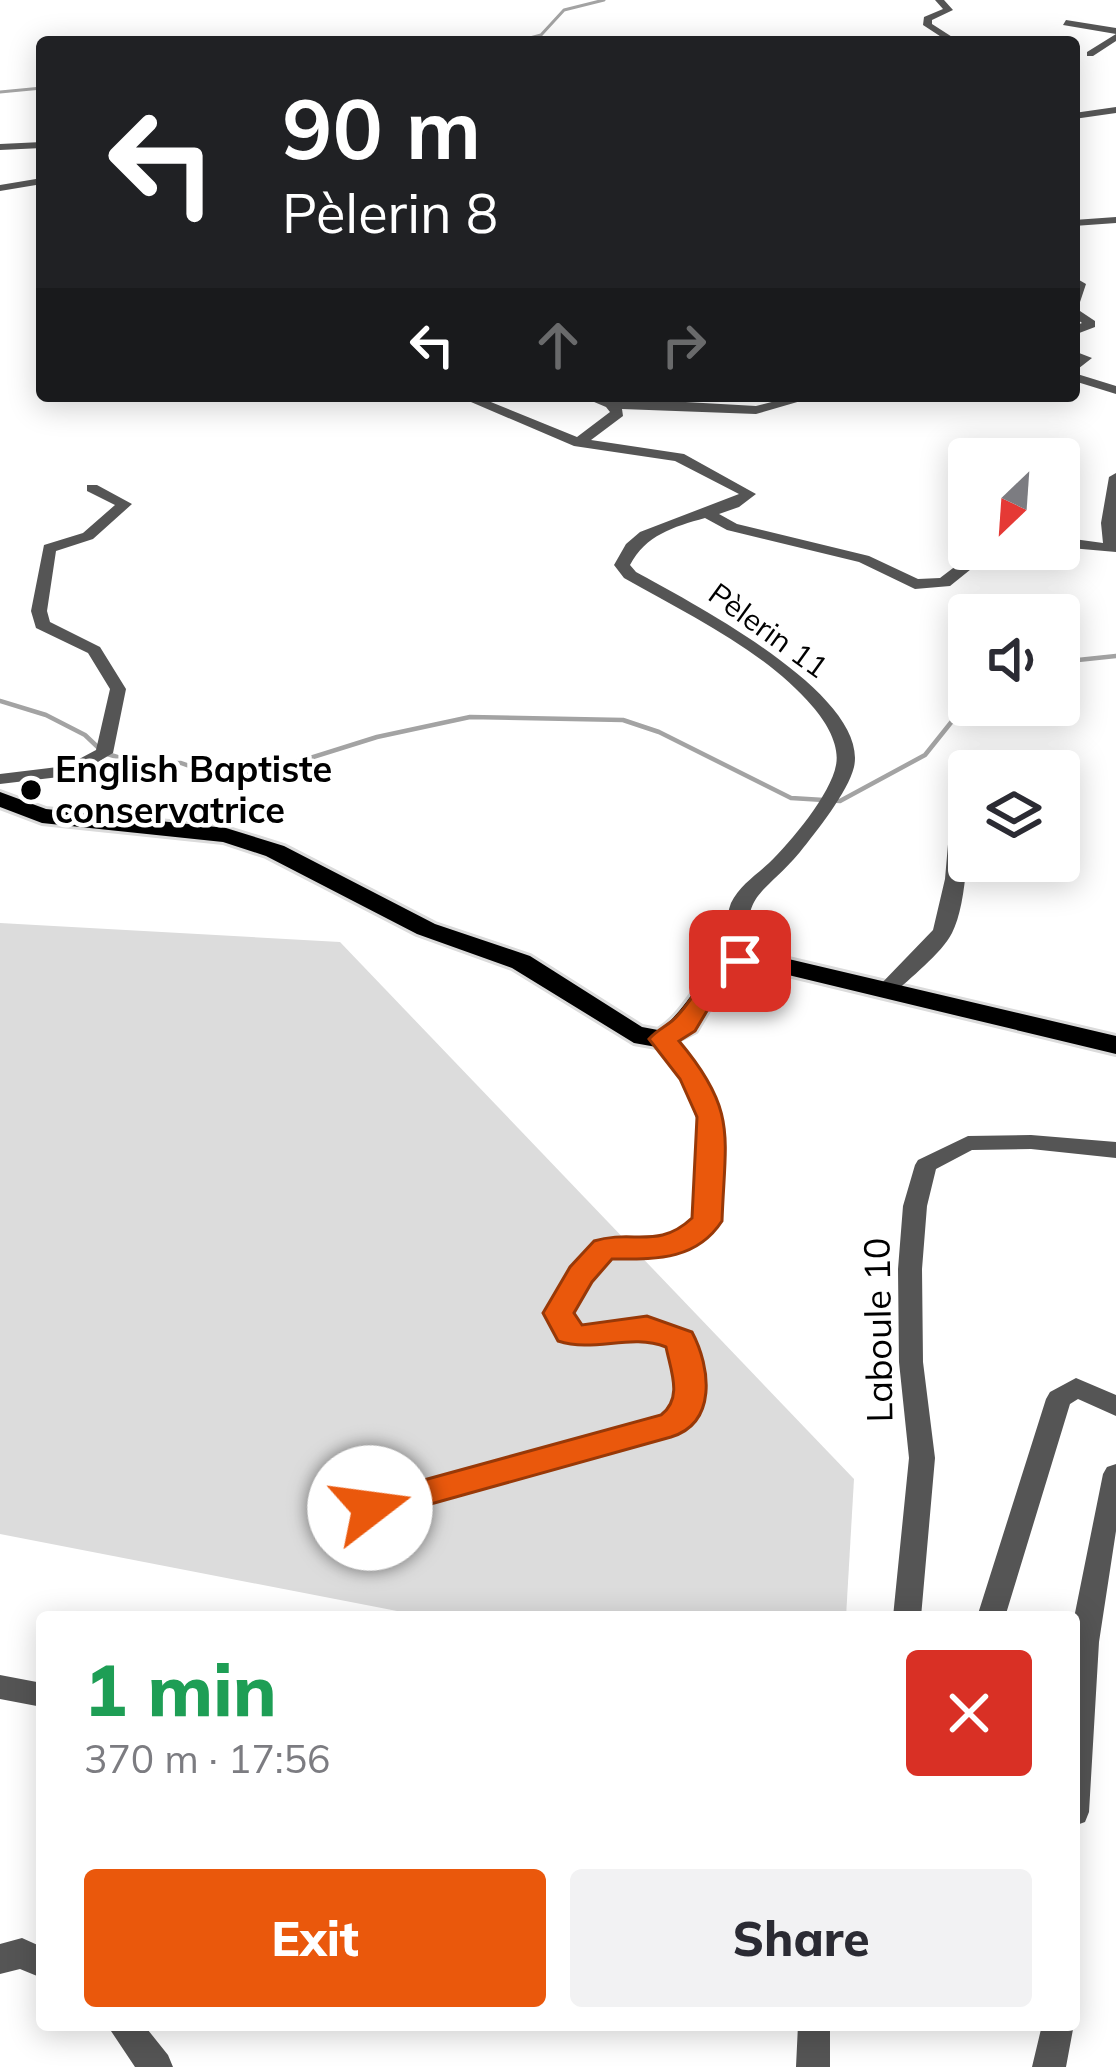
<!DOCTYPE html>
<html lang="en">
<head>
<meta charset="utf-8">
<style>
  body { margin:0; font-family:Mulish,sans-serif; background:#f2f2f3; color:#2b2b33; height:100vh; display:flex; flex-direction:column; font-size:45px; white-space:nowrap }
  * { box-sizing:border-box; margin:0 }
  p { font-size:39px; color:#7c7c81 }
  .icon { flex:none; width:66px; height:66px; fill:none; stroke:currentColor; stroke-width:2; stroke-linecap:round; stroke-linejoin:round }
  .map { position:relative; flex:1; overflow:hidden }
  .side { position:absolute; left:36px; top:1611px; width:1044px; height:420px; display:flex; flex-direction:column; background:#fff; border-radius:12px; box-shadow:0 6px 30px #0003 }
  .side>* { flex:none }
  .banner { position:absolute; left:36px; top:36px; width:1044px; height:366px; border-radius:12px; box-shadow:0 6px 30px #0003; background:#202124; color:#fff; overflow:hidden }
  .needle { width:78px; rotate:205deg }
  .tools { position:absolute; left:948px; top:438px; display:grid; gap:24px }
  .tools a { display:grid; place-items:center; width:132px; height:132px; border-radius:12px; background:#fff; box-shadow:0 6px 30px #0003; font-size:60px }
  .pin { position:absolute; display:grid; place-items:center; width:102px; height:102px; color:#fff; margin:-51px; border-radius:24px; box-shadow:0 6px 18px #0006 }
  .me { position:absolute; width:132px; margin:-66px; rotate:75deg; stroke-linejoin:round; filter:drop-shadow(0 0 9px #0008) }
  .turn { display:flex; align-items:center; gap:42px; height:252px; padding:0 48px; font-size:54px }
  .turn .icon { width:156px; height:156px; stroke-width:2.5 }
  .turn b { display:block; font-size:84px; line-height:102px }
  .lanes { display:flex; align-items:center; height:114px; padding:0 48px; background:#0003; justify-content:center; gap:60px; direction:ltr }
  .lanes .off { opacity:.35 }
  .round { display:grid; place-items:center; flex:none; width:126px; height:126px; border-radius:12px; background:#f2f2f3 }
  .summary { display:flex; align-items:center; justify-content:space-between; height:204px; padding:0 48px }
  h1 { font-size:72px; font-weight:800; line-height:90px; color:#1e9e55 }
  .button { display:flex; gap:24px; margin-top:auto; padding:24px 48px }
  .button a { flex:1; height:138px; border-radius:12px; background:#ea580c; color:#fff; font-size:48px; font-weight:800; line-height:138px; text-align:center }
  .button a+a { background:#f2f2f3; color:#2b2b33 }
  .map>svg:first-child { display:block }
  .green { fill:#dcdcdc }
  .lines { fill:none; stroke-linecap:round; stroke-linejoin:round }
  .stream-far1 { stroke:#a3a3a3; stroke-width:3 }
  .stream { stroke:#a3a3a3; stroke-width:4.5 }
  .major-casing { stroke:#dbdbdb; stroke-width:6 }
  .minor { fill:#555; fill-rule:evenodd }
  .major { fill:#000; fill-rule:evenodd }
  .route { fill:#ea580c; stroke:#983908; stroke-width:3 }
  .poi-dot { fill:#000; stroke:#fff; stroke-width:4.5 }
  .labels { text-anchor:middle; stroke-width:9; stroke-linejoin:round; paint-order:stroke }
  .far-street-label { font-size:30px; fill:#000; stroke:#fff }
  .poi-label { font-size:36px; font-weight:bold; fill:#000; stroke:#fff; text-anchor:start }
  .street-label { font-size:36px; fill:#000; stroke:#fff }
</style>
</head>
<body>
<div class="map">
<svg width="1116" height="2067" viewBox="0 0 1116 2067">
  <rect width="100%" height="100%" fill="#fff"/>
  <!-- green -->
  <path class="green" d="M0 923 340 942 854 1479 846 1617H428L0 1534Z"/>
  <g class="lines">
    <!-- stream-far1 -->
    <path class="stream-far1" d="M515 42 541 35 564 10 604 0
      M0 92 42 88"/>
    <!-- stream -->
    <path class="stream" d="M1059 662 1116 656
      M0 701 46 715 85 735 104 753 137 763H181L217 776 259 774 377 737 470 717 623 720 659 732 791 798 840 801 925 755 969 700"/>
    <!-- major casing -->
    <g class="major-casing">
      <path id="major" d="M0 792 46 809 226 828 284 846 435 924 530 956 642 1027 658 1030C688 1012 699 971 732 955 744 949 767 956 780 957L1116 1036V1054L780 973 746 969 715 999 696 1031 662 1048 634 1043 512 968 417 934 266 856 223 842 42 823 0 807Z"/>
    </g>
    <!-- minor -->
    <path class="minor" d="M935 0H944L953 10 932 20V24L960 42H949L923 25 924 17 943 9Z
      M1066 20 1116 28V34L1063 25Z
      M1116 34V41L1093 56H1087V52Z
      M1116 107V113L1074 119V113Z
      M42 142V148L0 150V144Z
      M42 178V184L0 191V185Z
      M1116 217V223L1074 226V220Z
      M1074 277 1086 284 1080 302 1074 306Z
      M1074 307 1095 321V327L1074 335V326L1082 323 1074 317Z
      M1074 351 1092 358 1074 372Z
      M1074 373 1116 386V394L1074 381Z
      M457 396H476L577 437 610 412 606 407 580 396 756 406 795 396H818L756 414 622 409 623 416 591 440 684 454 756 494 739 507 719 514 737 524 869 556 918 579 940 578 978 549H996L950 586 915 589 859 562 727 530 705 518C673 527 646 535 630 565L636 572C688 601 870 694 854 767 848 792 816 832 800 852 759 900 742 890 750 961L747 965H733C726 948 724 921 731 903 739 886 756 875 769 863 790 843 831 794 836 765 840 745 826 722 813 707 764 650 689 615 624 578L614 565 626 544 640 532 739 494 675 461 574 446Z
      M1116 473V552L1059 547V537L1103 543 1101 523 1109 477Z
      M87 485H97L132 504 93 539 56 551 47 611 50 622 100 647 126 689 113 753 76 775 0 784V774L66 766 96 750 110 689 88 653 36 628 31 611 44 545 83 533 115 505 87 491Z
      M963 770 969 771C969 810 970 900 952 933 942 953 909 979 892 995H878L875 991 878 987 933 930 945 879 954 775Z
      M662 1032C674 1037 680 1047 688 1058 719 1101 723 1140 720 1191 719 1208 721 1222 709 1235 685 1261 643 1258 611 1257L589 1279 571 1313 577 1326 584 1327 651 1321 690 1334C706 1366 713 1418 671 1434L370 1519 361 1515 357 1508 361 1501 663 1417C684 1397 678 1371 671 1346 636 1330 597 1350 560 1339L547 1313 572 1268 597 1243 670 1238 696 1219 698 1124 685 1086 651 1039Z
      M1031 1135 1116 1142V1158L1031 1149 972 1150 936 1169 927 1206 922 1269 923 1362 935 1458 921 1617H893L909 1458 899 1362 898 1269 903 1206 915 1165 918 1160 968 1136Z
      M1076 1378 1116 1395V1416L1078 1399 1070 1404 1005 1617H977L1046 1399 1050 1392Z
      M1116 1464V1531L1099 1642 1089 1812 1085 1822 1074 1826V1618L1103 1474 1107 1467Z
      M0 1675 42 1683V1707L0 1699Z
      M22 1938 42 1947V1978L20 1969 0 1974V1944Z
      M107 2025H144L168 2055 173 2067H135Z
      M798 2025H830V2067H796Z
      M1042 2025 1074 2024 1066 2067H1032Z"/>
    <!-- major -->
    <use href="#major" class="major"/>
  </g>
  <!-- route -->
  <path class="route" d="M740 953 749 956 753 961 749 967 714 999 695 1031 679 1041C738 1111 725 1136 722 1221 696 1261 655 1259 612 1259L592 1282 574 1313 582 1325 647 1316 692 1332C711 1368 717 1423 671 1437L370 1521 358 1517 353 1508 358 1498 661 1415C683 1398 671 1372 666 1347 630 1333 595 1353 558 1341L543 1313 570 1267 594 1241C633 1229 658 1250 692 1218L697 1117 680 1079 649 1039C656 1031 663 1028 672 1021 696 1001 705 963 740 953Z"/>
  <!-- markers -->
  <circle class="poi-dot" cx="31" cy="790" r="12"/>
  <g class="labels">
    <!-- far-street labels -->
    <g class="far-street-label">
      <text transform="translate(768 631) rotate(36)" y="10">Pèlerin 11</text>
    </g>
    <!-- poi labels -->
    <g class="poi-label">
      <text x="55" y="782">English Baptiste<tspan x="55" dy="41">conservatrice</tspan></text>
    </g>
    <!-- street labels -->
    <g class="street-label">
      <text transform="translate(878 1330) rotate(-91)" y="13">Laboule 10</text>
    </g>
  </g>
</svg>
<div class="tools">
<a><svg class="needle" viewBox="-14 -14 28 28"><path d="M0-13l5 13h-10z" fill="#e53935"/><path d="M0 13l5-13h-10z" fill="#7c7c81"/></svg></a>
<a><svg class="icon" aria-label="sound" viewBox="0 0 24 24"><path d="M4 9h4l5-4v14l-5-4H4zM17 9q2 3 0 6"/></svg></a>
<a><svg class="icon" aria-label="layers" viewBox="0 0 24 24"><path d="M12 4l9 5-9 5-9-5zM3 14l9 5 9-5"/></svg></a>
</div>
<div class="pin" style="left:740px;top:961px;background:#d93025"><svg class="icon" aria-label="arrive" viewBox="0 0 24 24"><path d="M6 21V4h12l-3 4 3 4H6"/></svg></div>
<svg class="me" style="left:370px;top:1508px" viewBox="-20 -20 40 40"><circle r="19" fill="#fff"/><path d="M0-13L10 11 0 6-10 11z" fill="#ea580c"/></svg>
<div class="banner">
<div class="turn"><svg class="icon" aria-label="left" viewBox="0 0 24 24"><path d="M17 20v-9H6M10 6l-5 5 5 5"/></svg><div><b>90 m</b>Pèlerin 8</div></div>
<div class="lanes"><svg class="icon" aria-label="left" viewBox="0 0 24 24"><path d="M17 20v-9H6M10 6l-5 5 5 5"/></svg><svg class="icon off" aria-label="ahead" viewBox="0 0 24 24"><path d="M12 20V5M6 11l6-6 6 6"/></svg><svg class="icon off" aria-label="right" viewBox="0 0 24 24"><path d="M7 20v-9h11M14 6l5 5-5 5"/></svg></div>
</div>
<section class="side">
<div class="summary"><div><h1>1 min</h1><p>370 m · 17:56</p></div><a class="round" style="background:#d93025;color:#fff"><svg class="icon" aria-label="close" viewBox="0 0 24 24"><path d="M6 6l12 12M18 6L6 18"/></svg></a></div>
<div class="button"><a>Exit</a><a>Share</a></div>
</section>
</div>
</body>
</html>
